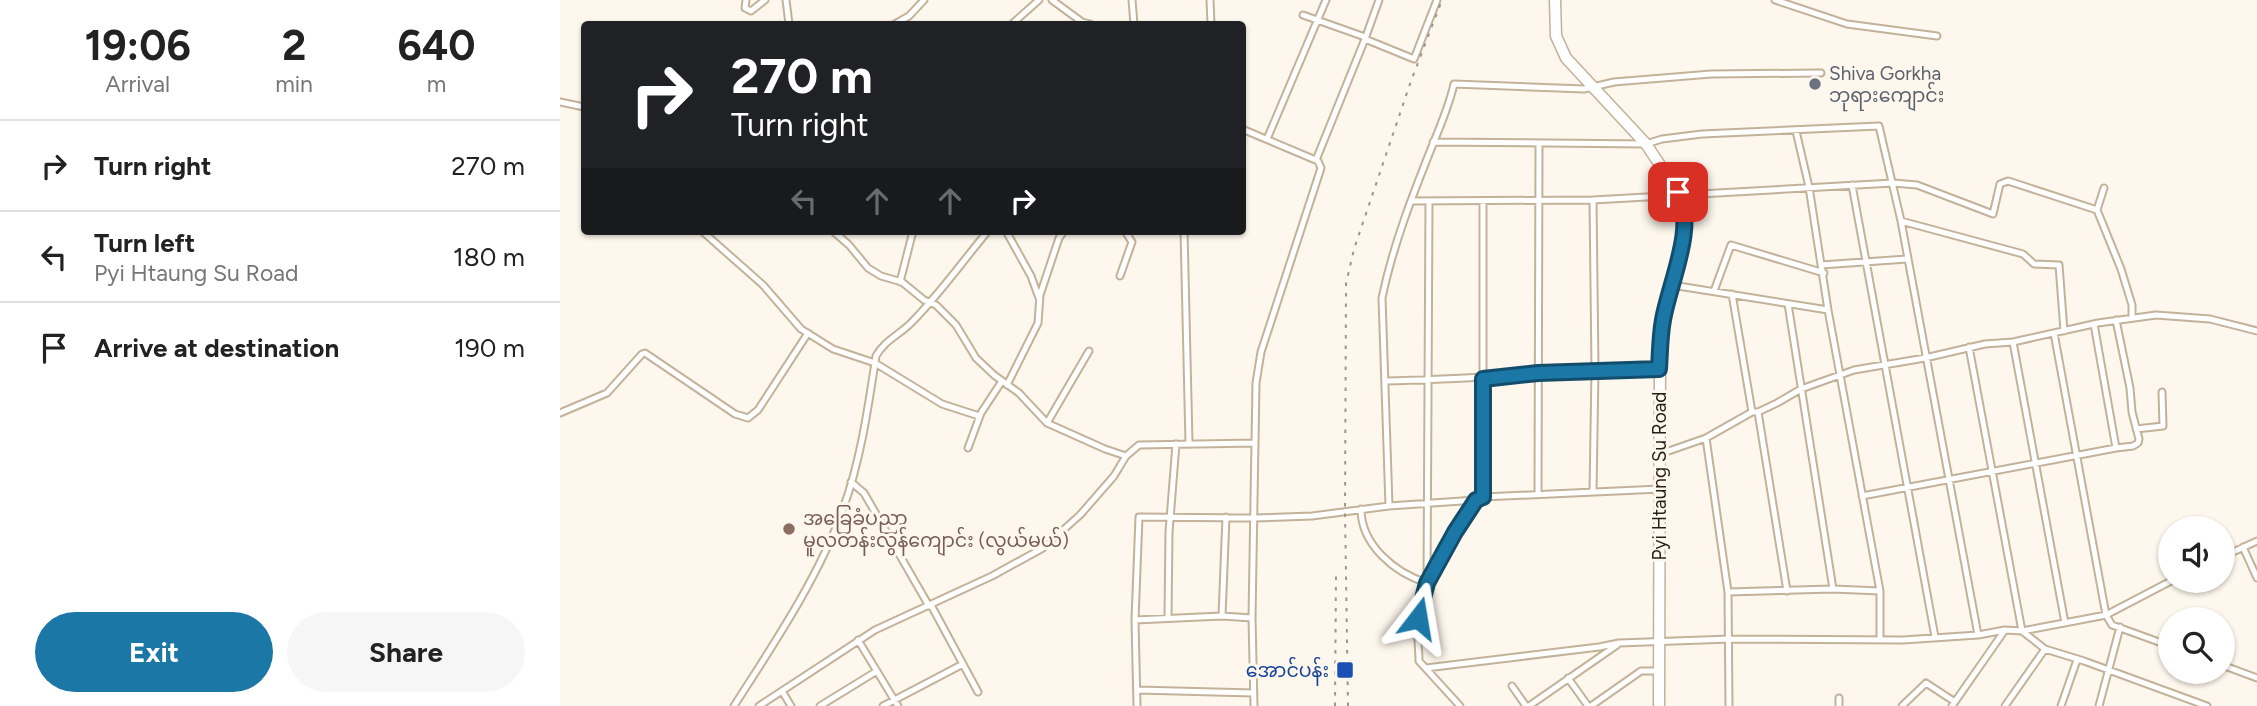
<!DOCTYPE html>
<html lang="en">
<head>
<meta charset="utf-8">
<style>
  body { margin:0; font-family:Figtree,"Noto Sans Myanmar",sans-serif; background:#f6f6f6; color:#222; height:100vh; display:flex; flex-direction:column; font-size:26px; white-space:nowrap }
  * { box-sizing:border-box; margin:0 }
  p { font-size:23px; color:#767676 }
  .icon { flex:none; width:38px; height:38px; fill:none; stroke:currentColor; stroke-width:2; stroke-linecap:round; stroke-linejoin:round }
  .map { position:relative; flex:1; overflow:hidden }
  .sheet { display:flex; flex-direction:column; background:#fff; width:560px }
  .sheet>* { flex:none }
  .guide { position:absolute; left:21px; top:21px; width:665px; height:214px; border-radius:7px; box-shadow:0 2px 5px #0004; background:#202124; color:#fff; overflow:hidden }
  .tools { position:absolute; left:1598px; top:516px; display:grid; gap:14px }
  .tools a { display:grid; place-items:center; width:77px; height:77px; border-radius:50%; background:#fff; box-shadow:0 2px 5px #0004; font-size:35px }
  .pin { position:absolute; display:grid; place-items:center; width:60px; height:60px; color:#fff; margin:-30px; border-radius:14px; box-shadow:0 4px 10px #0006 }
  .me { position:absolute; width:77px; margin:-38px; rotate:14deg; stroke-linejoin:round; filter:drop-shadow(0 0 5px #0008) }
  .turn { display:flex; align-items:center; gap:24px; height:147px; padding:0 35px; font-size:32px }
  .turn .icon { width:91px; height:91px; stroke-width:2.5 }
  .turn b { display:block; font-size:49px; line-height:60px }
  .lanes { display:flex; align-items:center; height:66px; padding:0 35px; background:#0003; justify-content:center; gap:35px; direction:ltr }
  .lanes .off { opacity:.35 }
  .eta { display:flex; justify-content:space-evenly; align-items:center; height:119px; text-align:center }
  .eta b { font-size:42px; font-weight:700; line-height:49px }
  .action { display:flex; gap:14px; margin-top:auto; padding:14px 35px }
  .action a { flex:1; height:80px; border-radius:42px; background:#1b77a5; color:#fff; font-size:28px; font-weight:700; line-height:80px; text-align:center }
  .action a+a { background:#f6f6f6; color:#222 }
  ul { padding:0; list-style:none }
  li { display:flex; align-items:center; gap:21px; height:91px; padding:0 35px; border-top:2px solid #e0e0e0 }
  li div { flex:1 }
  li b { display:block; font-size:26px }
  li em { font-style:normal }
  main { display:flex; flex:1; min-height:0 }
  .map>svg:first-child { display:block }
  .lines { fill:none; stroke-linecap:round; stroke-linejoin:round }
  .street-casing { stroke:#c3b299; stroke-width:9 }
  .highway-casing { stroke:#c3b299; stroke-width:13 }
  .street { stroke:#fff; stroke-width:5 }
  .highway { stroke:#fff; stroke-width:10 }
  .rail { stroke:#9c958c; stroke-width:2; stroke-dasharray:3.5 7; stroke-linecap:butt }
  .route-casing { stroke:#124d6b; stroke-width:18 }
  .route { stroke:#1b77a5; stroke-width:12 }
  .worship-dot { fill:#6b7280; stroke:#fef7ed; stroke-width:2.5 }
  .education-dot { fill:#8d6e63; stroke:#fef7ed; stroke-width:2.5 }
  .transit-dot { fill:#1a4fb4; stroke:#fef7ed; stroke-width:2.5 }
  .labels { text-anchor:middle; stroke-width:6; stroke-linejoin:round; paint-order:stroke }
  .worship-label { font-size:19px; fill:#5b616d; stroke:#fef7ed; text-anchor:start }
  .street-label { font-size:19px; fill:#261f16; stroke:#fef7ed }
  .education-label { font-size:19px; fill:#785e54; stroke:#fef7ed; text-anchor:start }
  .transit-label { font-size:19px; fill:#164399; stroke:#fef7ed; text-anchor:end }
</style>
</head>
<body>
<main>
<section class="sheet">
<div class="eta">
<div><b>19:06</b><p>Arrival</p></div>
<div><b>2</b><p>min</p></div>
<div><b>640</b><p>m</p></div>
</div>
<ul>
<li><svg class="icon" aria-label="right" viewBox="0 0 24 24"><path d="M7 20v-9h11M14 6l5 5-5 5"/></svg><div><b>Turn right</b></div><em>270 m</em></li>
<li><svg class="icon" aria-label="left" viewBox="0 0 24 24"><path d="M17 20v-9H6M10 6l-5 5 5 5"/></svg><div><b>Turn left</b><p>Pyi Htaung Su Road</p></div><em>180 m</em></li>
<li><svg class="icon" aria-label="arrive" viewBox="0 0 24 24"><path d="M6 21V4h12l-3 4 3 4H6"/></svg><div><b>Arrive at destination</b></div><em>190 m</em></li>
</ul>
<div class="action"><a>Exit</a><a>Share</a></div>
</section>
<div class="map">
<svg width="1697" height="706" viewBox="0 0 1697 706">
  <rect width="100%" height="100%" fill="#fef7ed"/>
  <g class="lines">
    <!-- street casing -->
    <g class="street-casing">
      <path id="street" d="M186 0 185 8 191 11 205 0
        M226 0 229 24
        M492 0 522 22 530 24
        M572 0 574 24
        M650 0 651 24
        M1215 0 1287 24 1377 36
        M743 15 805 37
        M335 24 349 16 364 0
        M452 24 479 0
        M805 39 819 0
        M0 102 24 107
        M682 129 758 161 761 168 701 352 696 383 692 618 694 706
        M1236 131 1249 187 1268 310 1320 591V639
        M707 139 766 0
        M873 142 1086 144 1102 139 1142 134 1319 126 1341 221 1418 635
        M756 160 805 39 854 59 877 0
        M1292 185 1375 637
        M1544 188 1537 210 1561 269 1572 305V318
        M852 201 1033 200 1333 183 1357 185 1433 214 1440 184 1448 181 1537 210
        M1341 221 1463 254 1474 264 1499 265 1504 331
        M142 231 203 285 241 329 273 349 315 363 382 404 419 416
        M273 231 289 245 308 268 321 276 342 282 364 300 376 305 396 325 416 358 434 375 459 393 487 423 545 449 566 456
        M446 231 471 276 479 298
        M624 231 629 443
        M1261 265 1347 259
        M560 276 572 242 565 231
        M340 282 353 231
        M1112 285 1268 310
        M1154 291 1171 245 1264 273
        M1172 294 1192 412
        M1228 304 1273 589
        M1494 333 1546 615 1552 625 1610 646
        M1453 342 1505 623
        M1409 347 1462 631 1485 649 1524 661 1647 706
        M825 381C917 379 1007 371 1099 369
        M447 385 478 323 480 295 499 238 504 231
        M1198 412 1227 591
        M0 413 47 393 82 354 85 353 175 414 188 418 198 410 248 333
        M487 423 529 351
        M1576 429 1603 426 1602 392
        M1146 438 1168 592 1169 706
        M408 448 421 413 442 381
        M1556 448 1573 446 1578 443 1579 439 1572 412 1570 388 1556 320
        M1100 454 1146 438 1192 412H1198L1217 403 1241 389 1294 370 1365 358 1425 344 1453 342 1538 323 1596 315 1650 319 1697 331
        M291 482 304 493 369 606
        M1033 492 1035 370 1033 200
        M978 495 979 144
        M1302 496 1556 448 1534 324
        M923 497V201
        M829 506 822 298C833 245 853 194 873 144 881 124 889 106 894 84L1024 89 1054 82 1151 74 1261 73
        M801 509C801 545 835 573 867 583L869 202
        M1683 547 1697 578
        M1662 557 1697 541
        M1168 592 1273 589 1320 591
        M371 605 418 692
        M662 616 666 517
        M608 617 609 532 616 444
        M575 620 579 517 694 518 752 516 829 506 916 500 923 497 1100 489
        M298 640 338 706
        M1662 665 1697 678
        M866 668 1039 647 1059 643 1170 639 1343 640 1418 635 1445 630 1462 631 1546 615 1611 581
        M1008 678 1028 706
        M952 686 966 706
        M578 690 693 693
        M222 691 231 706
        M1279 698V706
        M174 706C213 645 259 577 283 509 301 459 308 408 316 356 324 341 339 335 351 323 379 295 402 262 428 231
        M199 706 315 630 432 576 483 548 520 515 554 476 566 456 579 445 695 443
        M260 706 317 671
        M323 706 403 664
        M577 706 575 620 662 616 692 618
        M900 706 859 661C859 647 856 631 859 617 866 573 892 536 916 500
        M969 706 1057 645
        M1031 706 1081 671H1100
        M1342 706 1366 683 1395 702
        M1392 706 1445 630
        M1445 706 1485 649
        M1501 706 1517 660
        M1539 706 1560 627"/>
    </g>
    <!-- highway casing -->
    <g class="highway-casing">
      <path id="highway" d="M995 0 996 36 1006 58 1086 144 1120 195 1124 216V232L1102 321 1100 346 1099 706"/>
    </g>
    <!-- street -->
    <use href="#street" class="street"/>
    <!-- highway -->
    <use href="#highway" class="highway"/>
    <!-- rail -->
    <path class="rail" d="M775 706 776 571
      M788 706 785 511 786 284 794 249 851 81 882 0"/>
  </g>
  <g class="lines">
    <!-- route casing -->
    <g class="route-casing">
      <path id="route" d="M858 618 867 583 895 532 916 500 923 497V379L978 373 1099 369C1100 353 1100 336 1103 320 1109 284 1137 226 1118 192"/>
    </g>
    <!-- route -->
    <use href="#route" class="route"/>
  </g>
  <!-- markers -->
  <circle class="worship-dot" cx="1255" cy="84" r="7"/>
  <circle class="education-dot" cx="229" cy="529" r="7"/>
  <rect class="transit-dot" x="776" y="661" width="18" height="18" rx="3.5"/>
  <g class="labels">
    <!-- worship labels -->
    <g class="worship-label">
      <text x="1269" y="80">Shiva Gorkha<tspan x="1269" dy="22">ဘုရားကျောင်း</tspan></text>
    </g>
    <!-- street labels -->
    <g class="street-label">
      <text transform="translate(1099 476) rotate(-90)" y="7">Pyi Htaung Su Road</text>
    </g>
    <!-- education labels -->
    <g class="education-label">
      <text x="243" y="525">အခြေခံပညာ<tspan x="243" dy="22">မူလတန်းလွန်ကျောင်း (လွယ်မယ်)</tspan></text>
    </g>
    <!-- transit labels -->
    <g class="transit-label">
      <text x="769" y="677">အောင်ပန်း</text>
    </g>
  </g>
</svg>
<div class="tools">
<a><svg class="icon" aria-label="sound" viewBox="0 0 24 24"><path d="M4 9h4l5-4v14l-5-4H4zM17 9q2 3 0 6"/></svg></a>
<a><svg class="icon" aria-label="search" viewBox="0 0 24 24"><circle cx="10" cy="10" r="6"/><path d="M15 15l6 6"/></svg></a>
</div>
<div class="pin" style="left:1118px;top:192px;background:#d93025"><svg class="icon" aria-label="arrive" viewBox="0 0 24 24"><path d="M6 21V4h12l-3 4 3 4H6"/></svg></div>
<svg class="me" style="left:858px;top:618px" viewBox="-20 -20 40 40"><path d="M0-17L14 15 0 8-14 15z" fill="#1b77a5" stroke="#fff" stroke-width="4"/></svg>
<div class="guide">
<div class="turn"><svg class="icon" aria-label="right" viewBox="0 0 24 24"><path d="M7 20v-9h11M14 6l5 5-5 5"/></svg><div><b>270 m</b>Turn right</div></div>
<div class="lanes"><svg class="icon off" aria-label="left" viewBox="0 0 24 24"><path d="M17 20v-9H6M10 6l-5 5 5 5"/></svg><svg class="icon off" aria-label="ahead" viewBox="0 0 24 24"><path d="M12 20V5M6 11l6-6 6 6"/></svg><svg class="icon off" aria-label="ahead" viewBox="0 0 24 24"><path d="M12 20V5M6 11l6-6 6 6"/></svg><svg class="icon" aria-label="right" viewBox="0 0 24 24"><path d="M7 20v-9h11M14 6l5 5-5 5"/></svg></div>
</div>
</div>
</main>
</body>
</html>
